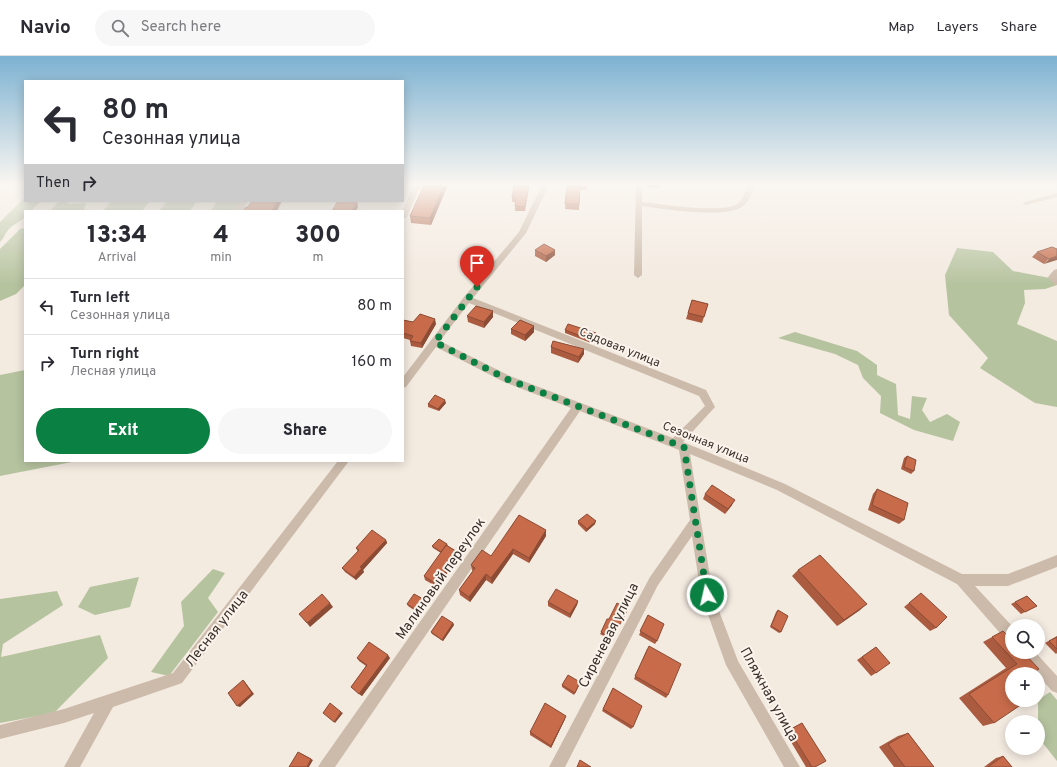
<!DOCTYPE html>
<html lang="en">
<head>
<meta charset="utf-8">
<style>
  body { margin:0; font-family:Overpass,sans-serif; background:#f7f7f7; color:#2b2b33; height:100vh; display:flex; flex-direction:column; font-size:15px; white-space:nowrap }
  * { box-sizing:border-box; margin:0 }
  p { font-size:13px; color:#7c7c81 }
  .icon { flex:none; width:22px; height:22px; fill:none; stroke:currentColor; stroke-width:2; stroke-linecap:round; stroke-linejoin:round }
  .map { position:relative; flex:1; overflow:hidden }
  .drawer { position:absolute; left:24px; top:154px; width:380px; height:252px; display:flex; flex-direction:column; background:#fff; border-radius:0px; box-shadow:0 2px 10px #0003 }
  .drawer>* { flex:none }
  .hud { position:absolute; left:24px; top:24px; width:380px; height:122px; border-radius:0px; box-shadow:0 2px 10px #0003; background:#fff; color:#2b2b33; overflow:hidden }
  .fabs { position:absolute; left:1005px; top:563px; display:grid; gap:8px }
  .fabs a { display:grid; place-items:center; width:40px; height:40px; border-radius:50%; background:#fff; box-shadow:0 2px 10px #0003; font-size:20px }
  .pin { position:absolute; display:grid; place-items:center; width:34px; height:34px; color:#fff; margin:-41px -17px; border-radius:50% 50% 50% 0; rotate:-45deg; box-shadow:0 0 4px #0007 }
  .pin .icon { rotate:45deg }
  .me { position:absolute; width:44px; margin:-22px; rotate:351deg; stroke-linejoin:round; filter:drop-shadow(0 0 3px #0008) }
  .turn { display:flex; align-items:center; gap:14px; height:84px; padding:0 12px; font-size:18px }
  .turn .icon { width:52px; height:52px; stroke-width:2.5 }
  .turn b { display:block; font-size:28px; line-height:34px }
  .then { display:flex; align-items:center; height:38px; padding:0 12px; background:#0003; gap:8px; font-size:15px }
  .eta { display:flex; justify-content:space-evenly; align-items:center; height:68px; text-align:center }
  .eta b { font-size:24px; font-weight:800; line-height:28px }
  .action { display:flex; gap:8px; margin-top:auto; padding:8px 12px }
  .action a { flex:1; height:46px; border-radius:24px; background:#0b8043; color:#fff; font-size:16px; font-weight:800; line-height:46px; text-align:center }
  .action a+a { background:#f7f7f7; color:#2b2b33 }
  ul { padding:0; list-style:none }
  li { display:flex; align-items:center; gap:12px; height:56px; padding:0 12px; border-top:1px solid #e1e1e2 }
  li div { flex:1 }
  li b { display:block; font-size:15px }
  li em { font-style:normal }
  header { display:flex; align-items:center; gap:24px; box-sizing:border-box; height:56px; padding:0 20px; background:#fff; border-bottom:1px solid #e1e1e2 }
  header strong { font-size:19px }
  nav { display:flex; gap:22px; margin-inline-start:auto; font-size:14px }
  .search { width:280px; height:36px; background:#f7f7f7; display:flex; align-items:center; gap:10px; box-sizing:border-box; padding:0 14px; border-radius:22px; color:#7c7c81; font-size:15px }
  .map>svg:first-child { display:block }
  .green { fill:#b6c39f }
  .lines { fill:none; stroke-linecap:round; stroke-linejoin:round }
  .minor { fill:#ccbbab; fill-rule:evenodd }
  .wall { fill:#ab5c40 }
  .shaded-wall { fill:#8b4b34 }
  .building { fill:#c76b4a; stroke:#8b4b34 }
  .route { stroke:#0b8043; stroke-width:7; stroke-dasharray:0 12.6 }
  .labels { text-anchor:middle; stroke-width:4; stroke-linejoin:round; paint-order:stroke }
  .street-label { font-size:12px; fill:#3a2f2a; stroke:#fbf4ec }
  .near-street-label { font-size:14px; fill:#3a2f2a; stroke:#fbf4ec }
</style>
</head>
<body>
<header>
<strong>Navio</strong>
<div class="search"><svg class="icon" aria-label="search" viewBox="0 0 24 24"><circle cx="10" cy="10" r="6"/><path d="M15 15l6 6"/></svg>Search here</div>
<nav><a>Map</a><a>Layers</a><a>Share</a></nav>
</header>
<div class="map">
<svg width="1057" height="711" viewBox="0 0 1057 711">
  <rect width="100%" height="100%" fill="#f3eae0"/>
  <!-- green -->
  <path class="green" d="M25 141V145H41L31 155H25V161C20 166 12 169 8 174 5 178 4 182 0 186V166Z
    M59 145H69L67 148 86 147 84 155H50Z
    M111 145H150L142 155H103Z
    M167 145H197L190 155H159Z
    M217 145H247L241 155H211Z
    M25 172V229L16 238 0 245V193L20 173Z
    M957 192 993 196 1013 215 1050 222 1057 229 1045 233 1024 234 1025 247 1017 268 1057 285V351L1035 347 980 312 988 302 949 259 945 219Z
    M795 276 857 295 877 309V319L896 328 898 359 910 363 912 340 927 342 922 354 930 366 947 358 960 366 953 385 914 374 880 357 881 340 863 322 858 309 835 298 778 282Z
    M25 314V405H77L0 420V319Z
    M213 513 225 517 208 542 218 556 169 620 151 616 184 570 181 546Z
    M139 521 130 551 95 559 78 551 90 531Z
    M57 535 63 549 3 588 1 601 100 579 108 602 54 657 0 667V543Z
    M1050 636 1057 644V705L1038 681V644Z"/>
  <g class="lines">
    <!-- minor -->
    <path class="minor" d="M414 129H421L407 161 403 163 402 155Z
      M542 129H549L526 177 473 242 706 334 715 351 683 386 785 428 962 518H1008L1057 499V511L1008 530H975L1012 570V587L1007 585 957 528 777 434 690 398 713 539 738 605 800 711H784L726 609 701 539 692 480 658 529 565 711H549L650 521 690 464 679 394 580 355 335 711H318L321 706 571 352 504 326 436 291 406 331 403 332V321L464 241 519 176ZM469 247 699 340 705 350 673 382 510 320 440 285Z
      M636 129H642V146C661 148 723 158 737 148 743 144 745 135 748 129H755C752 136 749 146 743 150 727 163 663 153 642 150V219L638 222 634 219Z
      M1057 137V141L1026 149 1022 147Z
      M240 145H248L242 155H234Z
      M1057 213V229L1054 228 1048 221 1054 214Z
      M338 405H349L182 627 113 651 80 711H64L94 657 64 667 0 683V669L64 653 173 617Z
      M1019 596H1035L1057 620V637L1052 635 1021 601Z"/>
  </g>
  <!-- wall -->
  <path class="wall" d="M514 129H529L525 155H515V146H512V142Z
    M567 129H587V134H580L579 154 565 153Z
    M647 129H660L659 132 647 131Z
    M447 131 431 169 411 167 410 160Z
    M1057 193 1044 208 1032 201 1037 196Z
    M535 194 555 199 546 206 535 200Z
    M692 244 708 248 702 267 686 263Z
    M467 260 493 261 484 272 468 266Z
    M403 264 413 266 436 268 422 292 411 290 410 285V284L403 282Z
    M511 273 534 276 525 285 511 278Z
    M565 274 596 277 595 280 591 287 565 277Z
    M551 291 584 298 578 307 551 297Z
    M446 347 439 355 428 351V348Z
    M907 400 914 415 911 418 901 413 904 402Z
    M877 433 904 464 899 468 868 454 873 438Z
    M705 438 732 449 725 458 703 443Z
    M578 465 595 468 586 476 578 468Z
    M546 480 529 507 513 498 492 528 486 524 470 546 460 539 459 534 473 515 472 514 471 509 491 500Z
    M386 484 387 487 363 514 364 516 356 524 345 516 342 512 358 496 356 492Z
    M447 488 448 490 459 497 460 500 437 531 425 524 424 520 441 497 433 492 432 490Z
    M798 514 860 554 837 570 792 520Z
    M921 537 936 572 930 575 904 551Z
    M1027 540 1037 550 1021 558 1011 548Z
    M578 545 577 549 570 562 548 550V546Z
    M428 547 420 558 408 550 407 548Z
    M778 554 781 576 779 577 770 571 776 556Z
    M627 555 611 584 600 578 609 563Z
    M648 559 657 585 655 588 639 579Z
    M453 567 454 569 443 585 432 578 431 576Z
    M1003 575 1023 596 1012 618 994 667 983 670 959 642 1006 612 983 586Z
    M1057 580V597L1056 598 1045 587Z
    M876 591V617L871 620 857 604Z
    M647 593 668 639 666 642 634 623Z
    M357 602H390L362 640 351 631 366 610 359 605Z
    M580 628 574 639 562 631V629Z
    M613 632 633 671 631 673 602 655Z
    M565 663 551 692 530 679V676Z
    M802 667 815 711H806L785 676Z
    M908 677 934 711H894L879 691 898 680Z
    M1003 700 1012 711H984L996 702Z"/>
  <!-- shaded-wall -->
  <path class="shaded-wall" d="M444 129H447V131L431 169 430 162Z
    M277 145H282L277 155H272Z
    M357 146 358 151 356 155H352Z
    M555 194V199L546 206V200Z
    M1057 200V204L1044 208 1049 203Z
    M493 255V261L484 272V266Z
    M435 263 436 268 422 292 421 287Z
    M534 270V276L525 285V279Z
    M596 277 595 280 591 287V284Z
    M584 293V298L578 307 579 301Z
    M445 344 446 347 439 355 438 353Z
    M735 444 732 449 725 458 728 453Z
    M596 465 595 468 586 476 587 473Z
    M546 474V480L529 507V502Z
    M386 484 387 487 363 514 364 516 356 524 354 521 360 511Z
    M513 493V498L492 528 491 522Z
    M459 497 460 500 437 531 436 528Z
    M486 518V524L470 546 469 541Z
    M427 545 428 547 420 558 419 556Z
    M578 545 577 549 570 562V558Z
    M330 547 333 551 310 571 307 567Z
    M867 548 860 554 837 570 844 564Z
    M453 567 454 569 443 585 442 584Z
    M388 599 390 602 362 640 359 638Z
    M243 624 245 626 254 638 240 651 237 650Z
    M341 656 343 657 335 667 334 666Z
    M566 660 565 663 551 692V690Z
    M300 697 313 704 309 711H307Z"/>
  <!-- building -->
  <path class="building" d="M424 129H444L430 162 410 160Z
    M514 129H529L525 151 515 150 516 142H512Z
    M567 129H580L579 148H565Z
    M252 145H277L272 155H243L246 151H248Z
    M338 145H350L357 146 352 155H332Z
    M544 188 555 194 546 200 535 194Z
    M1052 191 1057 193V200L1049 203 1037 196Z
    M692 244 708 248 704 261 688 257Z
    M476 250 493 255 484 266 467 260Z
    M420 258 435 263 421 287 410 285 413 280 403 277V264L413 266Z
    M520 264 534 270 525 279 511 273Z
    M568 268 596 277 591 284 565 274Z
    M553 285 584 293 579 301 551 291Z
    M435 339 445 344 438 353 428 348Z
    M907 400 916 404 914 415 904 411Z
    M712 429 735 444 728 453 705 438Z
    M877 433 908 447 904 464 872 449Z
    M587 458 596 465 587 473 578 465Z
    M519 459 546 474 529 502 513 493 491 522 486 518 469 541 459 534 475 512 471 509 482 494 491 500Z
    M372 474 386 484 360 511 362 512 354 521 342 512 359 494 356 492Z
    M439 483 447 488 441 496 432 490Z
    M446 489 459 497 436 528 424 520Z
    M820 499 867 548 844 564 798 514Z
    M556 533 578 545 570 558 548 546Z
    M921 537 947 561 936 572 909 547Z
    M322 538 330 547 307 567 299 558Z
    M414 538 427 545 419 556 407 548Z
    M1027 540 1037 550 1025 556 1015 546Z
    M617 547 628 553 612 583 601 576 607 563H609Z
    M778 554 788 560 781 576 771 570Z
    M648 559 664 568 657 585 640 575Z
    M442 560 453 567 442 584 431 576Z
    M1003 575 1012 584V596H1023L1039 613 1031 618H1012V644H1028L994 667 969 638 1017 608 992 581Z
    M1057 581V593L1049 585Z
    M369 586 388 599 359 638 351 631 367 609 357 602Z
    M649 590 681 608 668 639 635 620Z
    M876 591 890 607 876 617 862 601Z
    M568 619 580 626 575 637 562 629Z
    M243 624 252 637 237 650 228 637Z
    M613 632 642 650 633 671 603 653Z
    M330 647 341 656 334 666 323 657Z
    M545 647 566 660 551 690 530 676Z
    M802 667 826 705 815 711H812L789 674Z
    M908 677 934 711H905L888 688Z
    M298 696 311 703 307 711H289Z
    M1003 700 1012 711H988Z
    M580 704 591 711H577Z"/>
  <!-- sky -->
  <linearGradient id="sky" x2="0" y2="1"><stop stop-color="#7db2d2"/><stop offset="0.56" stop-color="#faf6f1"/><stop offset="1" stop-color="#faf6f1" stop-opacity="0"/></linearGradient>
  <rect width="1057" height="229" fill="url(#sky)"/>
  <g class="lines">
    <!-- route -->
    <path class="route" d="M477 231 435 286 507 323 684 391 707 539"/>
  </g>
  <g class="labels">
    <!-- street labels -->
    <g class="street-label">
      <text transform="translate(620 291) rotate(22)" y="4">Садовая улица</text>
      <text transform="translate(706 386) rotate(22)" y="4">Сезонная улица</text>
    </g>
    <!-- near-street labels -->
    <g class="near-street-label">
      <text transform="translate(440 522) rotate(-55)" y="5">Малиновый переулок</text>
      <text transform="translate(216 572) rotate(-52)" y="5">Лесная улица</text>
      <text transform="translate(608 579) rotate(-63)" y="5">Сиреневая улица</text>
      <text transform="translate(770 638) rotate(61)" y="5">Пляжная улица</text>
    </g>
  </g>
</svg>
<div class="fabs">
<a><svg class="icon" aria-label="search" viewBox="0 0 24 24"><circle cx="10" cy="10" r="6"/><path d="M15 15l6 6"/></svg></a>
<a>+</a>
<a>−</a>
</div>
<div class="pin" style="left:477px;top:231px;background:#d93025"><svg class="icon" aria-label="arrive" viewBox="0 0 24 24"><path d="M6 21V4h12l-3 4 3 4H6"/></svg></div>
<svg class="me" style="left:707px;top:539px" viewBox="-20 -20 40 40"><circle r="17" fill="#0b8043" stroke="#fff" stroke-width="3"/><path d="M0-11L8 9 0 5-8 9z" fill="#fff"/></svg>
<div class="hud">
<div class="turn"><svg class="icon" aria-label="left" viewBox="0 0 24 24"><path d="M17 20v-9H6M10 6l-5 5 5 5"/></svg><div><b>80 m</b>Сезонная улица</div></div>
<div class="then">Then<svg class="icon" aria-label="right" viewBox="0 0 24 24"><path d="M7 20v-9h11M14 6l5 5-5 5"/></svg></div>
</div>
<section class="drawer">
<div class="eta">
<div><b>13:34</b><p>Arrival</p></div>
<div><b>4</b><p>min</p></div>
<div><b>300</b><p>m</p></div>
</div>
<ul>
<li><svg class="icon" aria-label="left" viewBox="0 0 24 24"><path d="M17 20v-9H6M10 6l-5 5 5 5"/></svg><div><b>Turn left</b><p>Сезонная улица</p></div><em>80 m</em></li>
<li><svg class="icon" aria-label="right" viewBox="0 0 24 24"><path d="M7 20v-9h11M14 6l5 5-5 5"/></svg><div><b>Turn right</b><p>Лесная улица</p></div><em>160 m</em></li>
</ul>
<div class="action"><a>Exit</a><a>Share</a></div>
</section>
</div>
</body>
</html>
